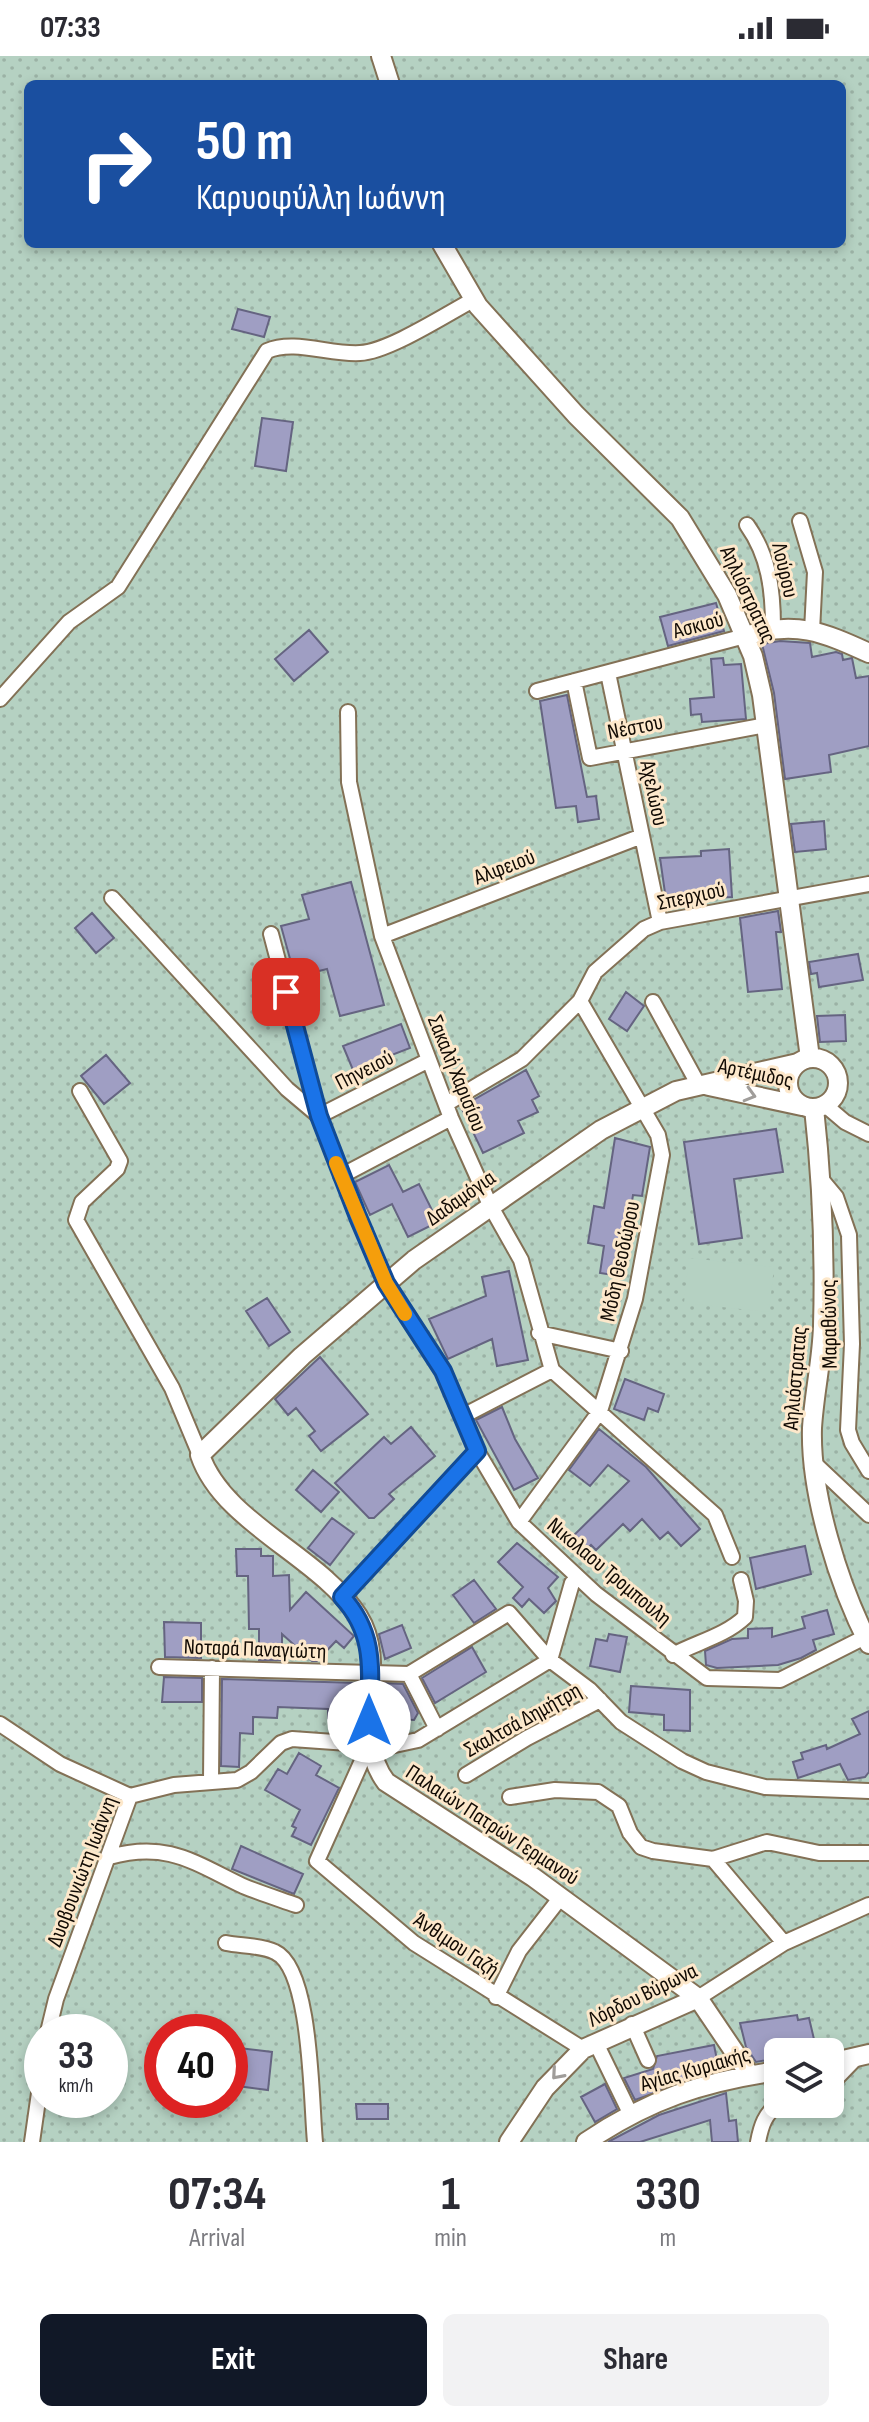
<!DOCTYPE html>
<html lang="en">
<head>
<meta charset="utf-8">
<style>
  body { margin:0; font-family:"Sofia Sans Condensed",sans-serif; background:#f2f2f3; color:#2b2b33; height:100vh; display:flex; flex-direction:column; font-size:30px; white-space:nowrap }
  * { box-sizing:border-box; margin:0 }
  p { font-size:26px; color:#7c7c81 }
  .icon { flex:none; width:44px; height:44px; fill:none; stroke:currentColor; stroke-width:2; stroke-linecap:round; stroke-linejoin:round }
  .map { position:relative; height:2086px; overflow:hidden }
  .sheet { display:flex; flex-direction:column; background:#fff; flex:1 }
  .sheet>* { flex:none }
  .top-card { position:absolute; left:24px; top:24px; width:822px; height:168px; border-radius:12px; box-shadow:0 4px 12px #0003; background:#1a4fa0; color:#fff; overflow:hidden }
  .buttons { position:absolute; left:764px; top:1982px; display:grid; gap:16px }
  .buttons a { display:grid; place-items:center; width:80px; height:80px; border-radius:12px; background:#fff; box-shadow:0 4px 12px #0003; font-size:40px }
  .speed { position:absolute; left:24px; top:1958px; display:flex; gap:16px; font-size:40px; font-weight:700; text-align:center }
  .speed>* { display:grid; place-content:center; width:104px; height:104px; border-radius:50%; background:#fff; box-shadow:0 4px 12px #0003; line-height:1 }
  .speed small { font-size:20px; font-weight:400 }
  .speed .limit { border:12px solid #d22; background:#fff; color:#111 }
  .pin { position:absolute; display:grid; place-items:center; width:68px; height:68px; color:#fff; margin:-34px; border-radius:16px; box-shadow:0 4px 12px #0006 }
  .me { position:absolute; width:88px; margin:-44px; rotate:0deg; stroke-linejoin:round; filter:drop-shadow(0 0 6px #0008) }
  .turn { display:flex; align-items:center; gap:28px; height:168px; padding:0 40px; font-size:36px }
  .turn .icon { width:104px; height:104px; stroke-width:2.5 }
  .turn b { display:block; font-size:56px; line-height:68px }
  .eta { display:flex; justify-content:space-evenly; align-items:center; height:136px; text-align:center }
  .eta b { font-size:48px; font-weight:700; line-height:56px }
  .primary-button { display:flex; gap:16px; margin-top:auto; padding:16px 40px }
  .primary-button a { flex:1; height:92px; border-radius:12px; background:#111827; color:#fff; font-size:32px; font-weight:700; line-height:92px; text-align:center }
  .primary-button a+a { background:#f2f2f3; color:#2b2b33 }
  .status { display:flex; justify-content:space-between; align-items:center; height:56px; padding:0 40px; background:#fff; direction:ltr }
  .status svg { height:22px; fill:currentColor }
  .map>svg:first-child { display:block }
  .park { fill:url(#park-dots); fill-rule:evenodd }
  .garden { fill:#b5d1c2 }
  .building { fill:#9f9ec3; stroke:#656481; stroke-width:2 }
  .lines { fill:none; stroke-linecap:round; stroke-linejoin:round }
  .minor-casing { stroke:#837156; stroke-width:18 }
  .tertiary-casing { stroke:#837156; stroke-width:22 }
  .minor { stroke:#fff; stroke-width:14 }
  .tertiary { stroke:#fff; stroke-width:18 }
  .oneway { stroke:#a09d9a }
  .route-casing { stroke:#114b97; stroke-width:20 }
  .route { stroke:#1a73e8; stroke-width:14 }
  .slow { stroke:#f59e0b; stroke-width:14 }
  .labels { text-anchor:middle; stroke-width:6; stroke-linejoin:round; paint-order:stroke }
  .street-label { font-size:22px; fill:#110a03; stroke:#fde8cb }
</style>
</head>
<body>
<div class="status"><b>07:33</b><svg viewBox="0 0 49 12"><path d="M0 12V9h3v3zM5 12V6h3v6zM10 12V3h3v9zM15 12V0h3v12zM26 1h20v11H26zM47 4h2v5h-2z"/></svg></div>
<div class="map">
<svg width="869" height="2086" viewBox="0 0 869 2086">
  <defs>
    <pattern id="park-dots" width="8" height="8" patternUnits="userSpaceOnUse" patternTransform="scale(2)"><rect width="8" height="8" fill="#b5d1c2"/><path d="M2 2h.1M6 6h.1" fill="none" stroke="#9bb2a5" stroke-width="1.8" stroke-linecap="round"/></pattern>
  </defs>
  <rect width="100%" height="100%" fill="#f0dbbe"/>
  <!-- park -->
  <path class="park" d="M0 0H869V2086H0ZM28 28H842V188H28ZM42 1976H110V2044H42ZM162 1976H230V2044H162ZM778 1996H830V2048H778Z"/>
  <!-- garden -->
  <path class="garden" d="M689 1202 774 1211 769 1256 684 1247Z"/>
  <!-- building -->
  <path class="building" d="M238 253 270 261 264 281 232 273Z
    M262 362 293 366 286 415 255 410Z
    M716 547 724 575 668 590 660 561Z
    M309 574 328 596 294 625 275 603Z
    M780 585 810 587 812 601 836 596 842 598 843 604 852 602 856 622 869 620V690L829 699 831 716 785 723 774 637 762 588Z
    M723 602 724 609 741 608 746 663 702 666 701 658 691 659 690 643 714 641 711 603Z
    M567 639 587 741 596 740 599 763 578 766 576 750 556 752 540 645Z
    M824 765 826 793 795 796 791 768Z
    M729 793 732 841 666 844 660 802 701 800V795Z
    M351 826 384 949 340 960 327 913 295 921 281 870 309 863 302 839Z
    M778 855 781 876H776L782 933 748 936 740 862Z
    M92 857 114 882 96 897 75 872Z
    M858 898 863 924 819 931 817 917 811 918 809 906Z
    M626 936 644 950 627 975 609 963Z
    M845 959 846 985 820 986 817 960Z
    M401 968 410 992 353 1014 343 990Z
    M106 999 130 1027 104 1048 81 1020Z
    M526 1014 539 1040 532 1044 538 1056 518 1065 524 1077 483 1097 461 1051Z
    M776 1073 783 1116 734 1123 742 1182 699 1188 684 1086Z
    M615 1082 650 1091 642 1140 633 1139 620 1220 600 1217 604 1190 588 1187 594 1150 604 1152Z
    M389 1109 403 1136 419 1128 438 1166 408 1181 392 1148 370 1159 355 1126Z
    M509 1215 528 1304 497 1310 492 1283 448 1303 429 1263 486 1240 482 1221Z
    M267 1242 290 1276 269 1290 246 1255Z
    M320 1301 368 1358 321 1395 309 1380 315 1375 296 1352 288 1359 275 1343Z
    M625 1323 664 1338 658 1356 648 1352 644 1364 614 1353Z
    M502 1351 515 1383 538 1422 514 1434 476 1364Z
    M411 1371 435 1400 389 1438 394 1443 374 1462H369L335 1427 384 1381 391 1388Z
    M599 1373 646 1411 700 1473 681 1490 668 1476 660 1483 642 1463 630 1475 623 1468 596 1494 591 1489 579 1500 566 1487 629 1425 608 1409 590 1430 569 1414Z
    M313 1414 339 1436 321 1456 296 1434Z
    M332 1462 354 1478 330 1509 308 1492Z
    M517 1487 558 1521 548 1532 556 1545 544 1557 529 1543 522 1551 513 1542 523 1531 498 1506Z
    M805 1490 811 1518 756 1533 750 1502Z
    M236 1493H261V1500H273V1520L289 1519 290 1554 306 1536 354 1580 344 1592 336 1585 317 1605H312L282 1578V1604H259V1573H249L248 1520H237Z
    M474 1524 496 1553 474 1567 453 1539Z
    M827 1554 834 1578 813 1584 816 1594 801 1602 778 1609 717 1612 706 1609 705 1595 732 1583 748 1582V1573L772 1572V1581L805 1572 802 1561Z
    M164 1566 201 1567V1602L165 1601Z
    M402 1569 411 1592 385 1603 379 1578Z
    M609 1578 627 1581 620 1616 590 1610 596 1583 607 1585Z
    M472 1591 486 1616 435 1647 422 1622Z
    M164 1621 202 1622V1646H162Z
    M222 1623 359 1627 357 1660 328 1662V1653L278 1651 277 1662 253 1661V1678L240 1677 239 1711 221 1710Z
    M383 1627 403 1628 418 1657 414 1664 381 1662Z
    M631 1630 690 1634V1675L664 1674V1659L629 1656Z
    M869 1655V1716L865 1721 848 1724 840 1708 798 1722 793 1706 803 1703 801 1697 826 1689 827 1693 860 1678 852 1663Z
    M299 1697 321 1710 316 1719 339 1732 311 1789 292 1780 296 1772 292 1770 300 1754 265 1734 278 1713 287 1718Z
    M241 1790 303 1818 294 1838 232 1813Z
    M797 1959 798 1964 809 1962 817 1996H778V2002L756 2006 746 1991 740 1967Z
    M714 1989 719 2014 635 2044 624 2022 653 2013 657 2000Z
    M230 1991 272 1996 268 2034 230 2029Z
    M605 2028 617 2053 595 2066 581 2041Z
    M726 2037 729 2065 736 2064 738 2086H712L710 2064 640 2086H608L659 2059Z
    M356 2048H388V2063H357Z"/>
  <g class="lines">
    <!-- minor casing -->
    <g class="minor-casing">
      <path id="minor" d="M800 465 815 516 812 575
        M747 469C769 500 773 534 773 571
        M608 617 660 866
        M574 625 590 702 766 669
        M537 635 745 580
        M0 643 69 566 118 531 267 295C294 283 330 299 360 297 388 296 445 259 473 244
        M348 656 349 726 382 880 451 1062 490 1149 521 1204 552 1314 715 1459 732 1501
        M112 842 287 1033 319 1060 429 1004
        M271 878 319 1060 358 1161 386 1227 443 1315 477 1395 519 1466 596 1538 707 1622 780 1624 865 1581
        M382 880 642 780
        M653 946 698 1028
        M80 1035 120 1105 117 1113 82 1146 76 1164 172 1332 200 1399
        M446 1048 522 1003 580 945 595 916 644 873 660 866 869 828
        M825 1049 845 1066 869 1078
        M341 1120 451 1062
        M821 1123 836 1141 849 1179 852 1288 848 1374 852 1387 869 1415
        M539 1277 621 1295
        M463 1360 552 1314
        M814 1407 869 1459
        M519 1466 600 1355 635 1243 662 1099 658 1079 580 945
        M342 1541 477 1395
        M673 1599C697 1586 725 1580 745 1561L746 1545 741 1524
        M550 1604 572 1527
        M159 1611 409 1618 509 1557 550 1604 590 1634 621 1666 682 1705 706 1716 765 1731 869 1735
        M409 1618 437 1673
        M0 1668 60 1708 130 1740
        M369 1689 317 1805 414 1887 583 1993
        M466 1719 527 1682 600 1644
        M211 1725 212 1612
        M130 1740 174 1729 237 1724 251 1716 281 1687 292 1683 390 1690 418 1684 550 1604
        M510 1741 555 1734 598 1736 619 1750 630 1777 641 1791 653 1795 713 1803 767 1786 819 1797H869
        M109 1801C167 1785 193 1806 243 1830 260 1837 279 1843 296 1849
        M713 1803 784 1887
        M226 1887C240 1890 261 1889 275 1896 312 1913 311 2047 315 2086
        M496 1941 519 1895 561 1841
        M698 1942 784 1887 869 1849
        M632 1968 648 2004
        M48 1976 56 1943 130 1740
        M596 1987 630 2057
        M830 2029 858 2000
        M32 2086 42 2016
        M758 2086C761 2070 765 2057 779 2048"/>
    </g>
    <!-- tertiary casing -->
    <g class="tertiary-casing">
      <path id="tertiary" d="M381 0 390 28
        M442 188 478 250 576 359 680 462 727 539 753 600 762 639 810 1002
        M745 580C795 564 823 576 869 597
        M788 1027a25 25 0 1 1 50 0a25 25 0 1 1-50 0Z
        M709 1030 802 1050
        M814 1052C822 1124 825 1197 823 1270 822 1304 814 1338 812 1372 810 1438 839 1530 869 1588
        M830 2007 869 1998
        M750 2019 698 1942 533 1821 386 1726C349 1677 390 1610 358 1560 320 1500 223 1467 200 1399L302 1300 414 1204 601 1074 676 1035 798 1007
        M509 2086 545 2032 583 1993 698 1942
        M586 2086C648 2044 704 2025 778 2015"/>
    </g>
    <!-- minor -->
    <use href="#minor" class="minor"/>
    <!-- tertiary -->
    <use href="#tertiary" class="tertiary"/>
  </g>
  <!-- one-way arrows -->
  <defs><path id="oneway-chevron" d="M-2-3.5L2.5 0L-2 3.5" fill="none" stroke-width="1.6" stroke-linecap="round" stroke-linejoin="round" transform="scale(2)"/></defs>
  <g class="oneway">
    <use href="#oneway-chevron" transform="translate(750 1039) rotate(16)"/>
    <use href="#oneway-chevron" transform="translate(557 2018) rotate(131)"/>
  </g>
  <g class="lines">
    <!-- route casing -->
    <g class="route-casing">
      <path id="route" d="M286 936 319 1060 358 1161 386 1227 443 1315 477 1395 342 1541C377 1579 370 1617 369 1665"/>
    </g>
    <!-- route -->
    <use href="#route" class="route"/>
    <!-- slow -->
    <path class="slow" d="M336 1107 386 1227 405 1258"/>
  </g>
  <g class="labels">
    <!-- street labels -->
    <g class="street-label">
      <text transform="translate(786 514) rotate(77)" y="8">Λούρου</text>
      <text transform="translate(749 538) rotate(65)" y="8">Αηλιόστρατας</text>
      <text transform="translate(698 568) rotate(-15)" y="8">Ασκιού</text>
      <text transform="translate(635 670) rotate(-11)" y="8">Νέστου</text>
      <text transform="translate(655 737) rotate(78)" y="8">Αχελώου</text>
      <text transform="translate(504 810) rotate(-21)" y="8">Αλφειού</text>
      <text transform="translate(691 839) rotate(-12)" y="8">Σπερχιού</text>
      <text transform="translate(364 1013) rotate(-27)" y="8">Πηνειού</text>
      <text transform="translate(756 1016) rotate(12)" y="8">Αρτέμιδος</text>
      <text transform="translate(458 1017) rotate(68)" y="8">Σακαλή Χαρισίου</text>
      <text transform="translate(460 1141) rotate(-35)" y="8">Δαδαμόγια</text>
      <text transform="translate(619 1205) rotate(-78)" y="8">Μόδη Θεοδώρου</text>
      <text transform="translate(828 1268) rotate(-91)" y="8">Μαραθώνος</text>
      <text transform="translate(794 1322) rotate(-85)" y="8">Αηλιόστρατας</text>
      <text transform="translate(610 1515) rotate(40)" y="8">Νικολαου Τρομπουλη</text>
      <text transform="translate(255 1592) rotate(2)" y="8">Νοταρά Παναγιώτη</text>
      <text transform="translate(522 1663) rotate(-29)" y="8">Σκαλτσά Δημήτρη</text>
      <text transform="translate(493 1768) rotate(33)" y="8">Παλαιών Πατρών Γερμανού</text>
      <text transform="translate(81 1815) rotate(-69)" y="8">Δυοβουνιώτη Ιωάννη</text>
      <text transform="translate(457 1888) rotate(34)" y="8">Άνθιμου Γαζή</text>
      <text transform="translate(642 1938) rotate(-26)" y="8">Λόρδου Βύρωνα</text>
      <text transform="translate(695 2012) rotate(-16)" y="8">Αγίας Κυριακής</text>
    </g>
  </g>
</svg>
<div class="buttons">
<a><svg class="icon" aria-label="layers" viewBox="0 0 24 24"><path d="M12 4l9 5-9 5-9-5zM3 14l9 5 9-5"/></svg></a>
</div>
<div class="speed"><div>33<small>km/h</small></div><div class="limit">40</div></div>
<div class="pin" style="left:286px;top:936px;background:#d93025"><svg class="icon" aria-label="arrive" viewBox="0 0 24 24"><path d="M6 21V4h12l-3 4 3 4H6"/></svg></div>
<svg class="me" style="left:369px;top:1665px" viewBox="-20 -20 40 40"><circle r="19" fill="#fff"/><path d="M0-13L10 11 0 6-10 11z" fill="#1a73e8"/></svg>
<div class="top-card">
<div class="turn"><svg class="icon" aria-label="right" viewBox="0 0 24 24"><path d="M7 20v-9h11M14 6l5 5-5 5"/></svg><div><b>50 m</b>Καρυοφύλλη Ιωάννη</div></div>
</div>
</div>
<section class="sheet">
<div class="eta">
<div><b>07:34</b><p>Arrival</p></div>
<div><b>1</b><p>min</p></div>
<div><b>330</b><p>m</p></div>
</div>
<div class="primary-button"><a>Exit</a><a>Share</a></div>
</section>
</body>
</html>
